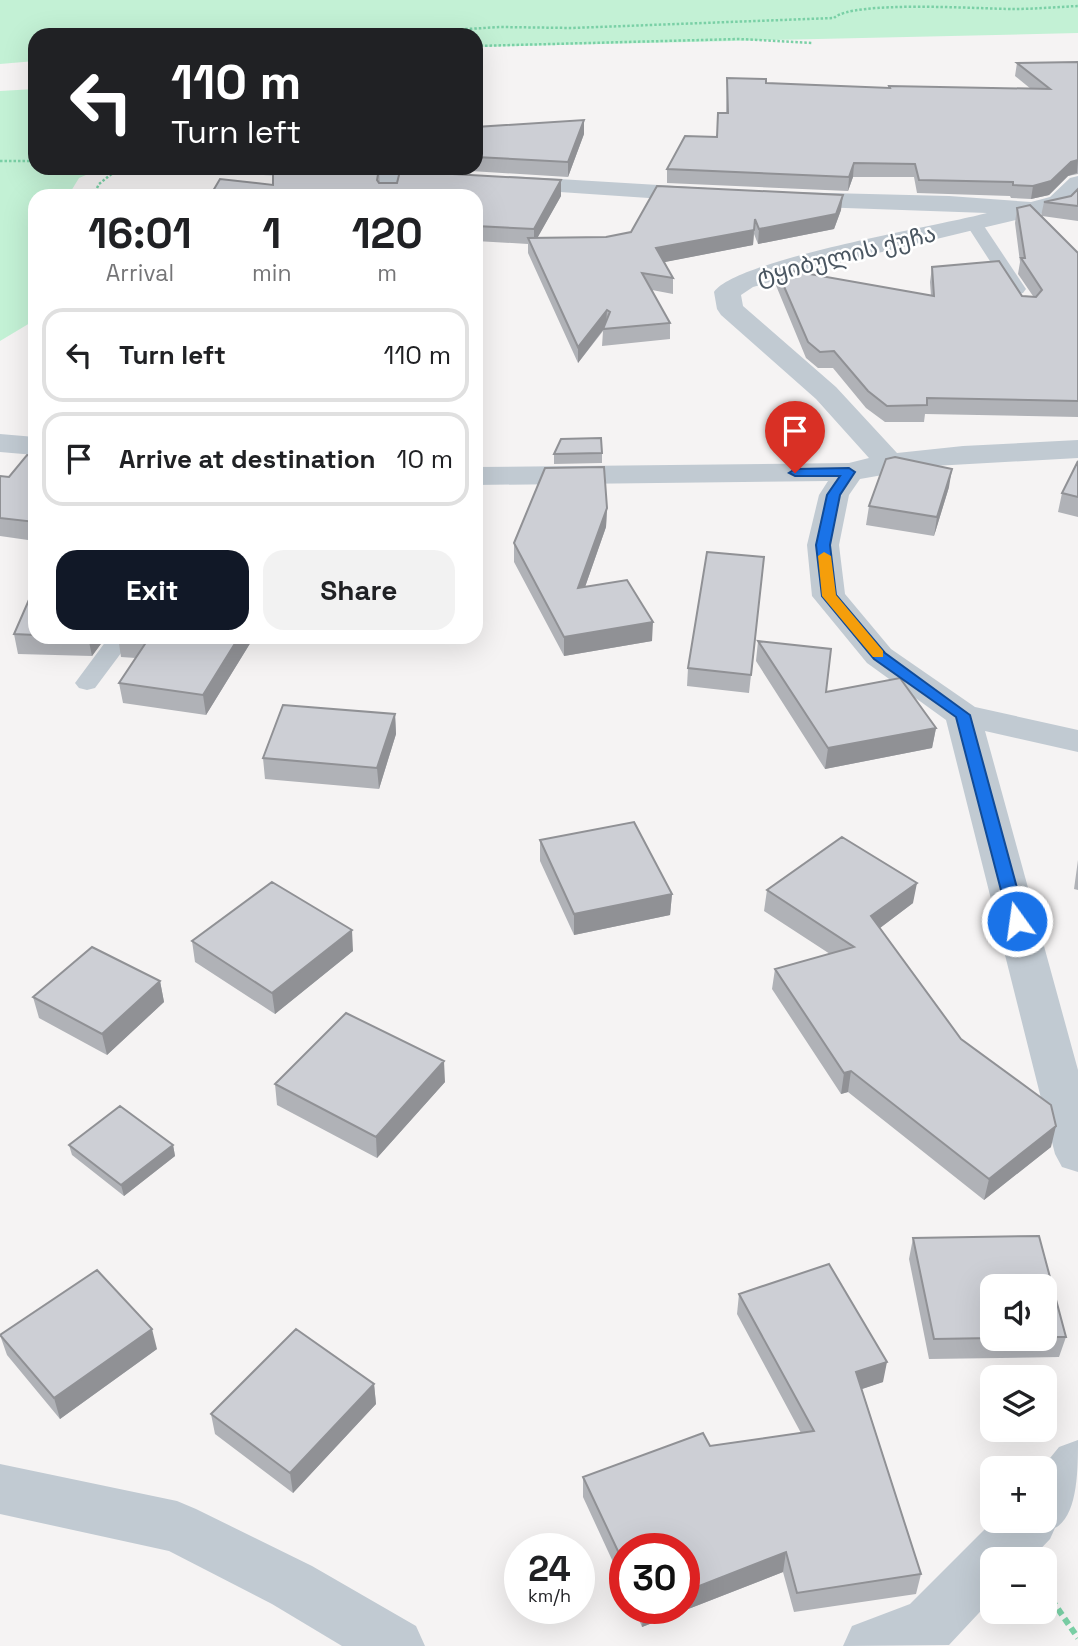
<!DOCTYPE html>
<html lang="en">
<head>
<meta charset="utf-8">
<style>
  body { margin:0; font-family:"Space Grotesk","Noto Sans Georgian",sans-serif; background:#f2f2f2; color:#202124; height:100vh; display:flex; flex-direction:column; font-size:26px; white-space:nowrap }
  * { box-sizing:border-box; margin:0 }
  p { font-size:23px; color:#757577 }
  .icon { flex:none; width:38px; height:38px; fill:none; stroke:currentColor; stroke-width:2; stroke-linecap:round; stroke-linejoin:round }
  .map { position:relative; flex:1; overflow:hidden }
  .sheet { position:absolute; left:28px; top:189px; width:455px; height:455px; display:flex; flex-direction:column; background:#fff; border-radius:21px; box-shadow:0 7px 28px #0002 }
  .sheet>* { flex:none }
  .top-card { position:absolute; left:28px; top:28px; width:455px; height:147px; border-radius:21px; box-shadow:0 7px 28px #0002; background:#202124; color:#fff; overflow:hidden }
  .tools { position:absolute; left:980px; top:1274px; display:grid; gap:14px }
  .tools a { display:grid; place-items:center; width:77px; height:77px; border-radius:14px; background:#fff; box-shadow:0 7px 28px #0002; font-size:35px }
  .speed { position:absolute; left:504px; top:1533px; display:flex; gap:14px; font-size:35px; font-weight:700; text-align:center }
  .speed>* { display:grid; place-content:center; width:91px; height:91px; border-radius:50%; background:#fff; box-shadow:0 7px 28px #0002; line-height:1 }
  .speed small { font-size:18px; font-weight:400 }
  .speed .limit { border:10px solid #d22; background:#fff; color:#111 }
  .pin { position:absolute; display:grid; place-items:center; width:60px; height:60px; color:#fff; margin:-72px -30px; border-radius:50% 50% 50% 0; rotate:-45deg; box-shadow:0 0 7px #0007 }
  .pin .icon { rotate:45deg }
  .me { position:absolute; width:77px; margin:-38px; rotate:346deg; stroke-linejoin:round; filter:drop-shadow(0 0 5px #0008) }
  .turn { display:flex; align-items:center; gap:24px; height:147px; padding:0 28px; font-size:32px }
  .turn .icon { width:91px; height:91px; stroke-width:2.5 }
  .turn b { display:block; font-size:49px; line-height:60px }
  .eta { display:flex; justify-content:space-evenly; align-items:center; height:119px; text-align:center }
  .eta b { font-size:42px; font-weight:800; line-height:49px }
  .action { display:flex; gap:14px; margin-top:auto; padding:14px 28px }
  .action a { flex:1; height:80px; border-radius:21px; background:#111827; color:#fff; font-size:28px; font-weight:800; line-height:80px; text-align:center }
  .action a+a { background:#f2f2f2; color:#202124 }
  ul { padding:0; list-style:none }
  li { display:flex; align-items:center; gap:21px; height:94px; margin:0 14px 10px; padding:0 14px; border:4px solid #e0e0e0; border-radius:21px }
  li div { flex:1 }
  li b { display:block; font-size:26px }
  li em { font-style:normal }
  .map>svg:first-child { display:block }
  .green { fill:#c3f1d5 }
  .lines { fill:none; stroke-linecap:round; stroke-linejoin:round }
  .path-far1 { stroke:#7ad0a6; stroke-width:2.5; stroke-dasharray:2.5 2; stroke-linecap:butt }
  .path { stroke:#7ad0a6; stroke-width:6; stroke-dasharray:7 4.5; stroke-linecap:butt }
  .lane { fill:#c1cad2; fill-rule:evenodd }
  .street { fill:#c1cad2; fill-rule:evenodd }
  .wall { fill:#b0b2b7; fill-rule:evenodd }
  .shaded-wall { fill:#909195 }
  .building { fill:#cdcfd5; stroke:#909195; stroke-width:2 }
  .route { fill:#1a73e8; stroke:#114b97; stroke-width:2 }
  .slow { fill:#f59e0b }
  .labels { text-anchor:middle; stroke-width:5; stroke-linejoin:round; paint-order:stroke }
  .street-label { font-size:23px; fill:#4a5661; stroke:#fff }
</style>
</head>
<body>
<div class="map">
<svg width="1078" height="1646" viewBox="0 0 1078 1646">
  <rect width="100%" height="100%" fill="#f5f3f3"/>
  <!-- green -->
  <path class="green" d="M0 0H1078V33L476 47V35H35V61L0 64Z
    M35 89V168H102L79 178 68 196H35V320L0 341V91Z"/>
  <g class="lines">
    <!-- path-far1 -->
    <path class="path-far1" d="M362 35 501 27 572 28 834 18C853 0 980 9 1013 9 1035 9 1057 7 1078 6
      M476 46 739 39 813 43
      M0 161H35
      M93 196 99 184 119 168"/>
    <!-- path -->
    <path class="path" d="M1045 1590 1078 1638"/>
    <!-- lane -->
    <path class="lane" d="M974 219 980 220 1026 289 1023 293 1017 294 1008 289 966 224Z
      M109 637H133L95 688 87 690 79 688 75 683Z"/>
    <!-- street -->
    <path class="street" d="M251 168H382L449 172 457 174 461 179 457 184 449 186 263 175 255 173Z
      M509 176 708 188 716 190 720 195 716 200 708 202 501 188 497 183 501 178Z
      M1078 176V197L1068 207C963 234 857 255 753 287L741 295 743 306 836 387 897 453 963 446 1078 440V458L934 466 860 479 849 495 839 545 845 594 891 649 975 707 1078 730V752L985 731 1078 1070V1172L1062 1167 1055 1154 946 720 867 663 812 596 807 545 819 495 828 481 476 485V467L849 463 869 458 816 399 721 315 717 309 714 292C737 259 939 226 987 213L789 206 780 204 777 199 780 194 789 192 949 196 1031 202 1050 197 1070 178Z
      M0 434 35 437V455L0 452Z
      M1078 1440C1078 1469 1078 1516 1055 1528L1050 1539 1031 1559H992V1599L949 1645 843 1646 852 1626 910 1604 993 1521H1045V1468H1042L1059 1447Z
      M0 1464 177 1501 196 1509 312 1566 416 1626 425 1646H342L272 1604 169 1551 0 1514Z"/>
  </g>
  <!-- wall -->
  <path class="wall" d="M1078 62V174L1068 176 1049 195 1031 199 1011 198 1010 196 917 193 914 177H853L848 191 667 183V169L717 137 726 113 727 78 766 83 889 88V86L1031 89 1015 76 1017 63Z
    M476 127 584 134 568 177 424 168H476Z
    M379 169 380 183 561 180V196L537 238 606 237 841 210 834 229 758 244 754 234 753 245 664 262 673 278V294L652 290 670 323V339L602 346 603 331 578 363 528 253V244L476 241V196L273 185Z
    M1078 189V221L1042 216 1078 253V417L925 414 924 422H885L866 408 833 368H818L806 358 775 283 776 268 931 296 930 282 932 267 1022 296H1033L1018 274 1020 262 1015 223 1017 208 1041 216 1044 202 1071 196Z
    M602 453V463L554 464V454Z
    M35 457V541L0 536V476L9 477Z
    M1078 461V517L1058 512 1062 493Z
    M949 487 934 536 866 525 869 506Z
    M607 508 606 527 585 587 652 641 564 656 514 562V543Z
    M764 557 749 693 687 686 688 668Z
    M35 586V637H106L92 656 18 654 14 634Z
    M118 637H254L206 715 123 703 119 683 136 658 121 657Z
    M758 641 826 692 936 728 932 748 825 769 756 661Z
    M395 714 396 734 379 789 265 779 263 758Z
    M540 840 672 894 670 915 574 935 540 861Z
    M1078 860V890L1074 889Z
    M767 890 913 903 880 928 961 1039 1051 1147 984 1200 848 1092 841 1094 772 989 775 969 830 954 764 911Z
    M192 941 353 951 275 1014 195 962Z
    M160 981 164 1002 107 1055 39 1018 33 997Z
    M445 1082 377 1158 277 1105 275 1084Z
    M69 1145H173L175 1156 124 1196 72 1155Z
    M1039 1236 1066 1337 1059 1357 929 1359 909 1259 913 1238ZM992 1286H1045V1339H992Z
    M739 1294 883 1382 862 1389 921 1574 916 1594 794 1612 783 1572 642 1627 634 1608H684L625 1549V1588L583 1497V1477L710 1446 801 1433 737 1314Z
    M0 1335 157 1349 60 1419 7 1355Z
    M374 1384 376 1404 293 1493 215 1434 211 1414Z"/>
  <!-- shaded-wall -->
  <path class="shaded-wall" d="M584 120V134L568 177V162Z
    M1078 160 1077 173 1068 176 1049 195 1031 199 1033 186 1071 162Z
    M854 163 853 177 848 191 849 177Z
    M561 180V196L534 244V229Z
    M843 195 841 210 834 229 758 244 759 229Z
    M754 230 753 245 655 264 656 248Z
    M607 310 606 326 578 363V347Z
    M952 469 949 487 934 536 937 517Z
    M607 508 606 527 578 607V588Z
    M653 622 652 641 564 656V637Z
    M88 637H106L92 656Z
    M239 637H254L206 715 203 695Z
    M395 714 396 734 379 789 377 768Z
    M936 728 932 748 825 769 828 748Z
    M917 883 913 903 868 937 871 916Z
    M672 894 670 915 574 935V914Z
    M352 930 353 951 275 1014 272 993Z
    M160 981 164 1002 107 1055 102 1034Z
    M444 1061 445 1082 377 1158 376 1137Z
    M851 1071 848 1092 841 1094 844 1073Z
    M1056 1126 1051 1147 984 1200 989 1179Z
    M173 1145 175 1156 124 1196 121 1185Z
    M152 1329 157 1349 60 1419 54 1398Z
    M887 1362 883 1382 853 1392 856 1372Z
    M374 1384 376 1404 293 1493 290 1473Z
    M786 1552 783 1572 642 1627 644 1608H684V1592Z"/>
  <!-- building -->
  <path class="building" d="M1078 62V160L1071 162 1051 181 1033 186 1013 185V182L919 180 915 164 854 163 849 177 667 169 685 136 717 137 718 113H728L727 78 766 79V83L890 88 889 86 1050 89 1017 63Z
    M584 120 568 162 476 157V127Z
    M273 168H354L379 169 377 180 379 183H397L400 171 561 180 534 229 476 226V196H210L220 179 273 185Z
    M657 186 843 195 836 214 759 229 755 219 754 230 656 248 673 278 642 273 670 323 603 329 610 312 607 310 578 347 528 238 606 237 631 232Z
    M1078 189V206L1044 202 1071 196Z
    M1030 205 1078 253V401L927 398V405L887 406 868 391 834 351 820 352 808 342 776 268 934 296 932 267 999 261 1022 296 1036 297 1042 290 1021 258H1025L1017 208Z
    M601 438 602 453 554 454 561 439Z
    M27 455 35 457V522L0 518V476L9 477Z
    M895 457 952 469 937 517 869 506 886 459Z
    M1078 461V497L1062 493Z
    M604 467 607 508 578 588 627 580 653 622 564 637 514 543 545 468Z
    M707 552 764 557 751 675 688 668Z
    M35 586V635L14 634Z
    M118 637H239L203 695 119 683 149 638Z
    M758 641 831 649 826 692 900 678 936 728 828 748Z
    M283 705 395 714 377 768 263 758Z
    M634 822 672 894 574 914 540 840Z
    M842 837 917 883 871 916 961 1039 1051 1105 1056 1126 989 1179 851 1071 844 1073 775 969 854 947 767 890Z
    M272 882 352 930 272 993 192 941Z
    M92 947 160 981 102 1034 33 997Z
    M346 1013 444 1061 376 1137 275 1084Z
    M120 1106 173 1145 121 1185 69 1145Z
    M1039 1236 1066 1337H1045V1286H992V1338L934 1339 913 1238Z
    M829 1264 887 1362 856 1372 921 1574 797 1593 786 1552 684 1592V1549H625V1566L583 1477 703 1433 710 1446 814 1431 739 1294Z
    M97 1270 152 1329 54 1398 0 1335Z
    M296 1329 374 1384 290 1473 211 1414Z"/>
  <!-- route -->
  <path class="route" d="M849 468 855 472 840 495 830 545 836 595 885 653 970 715 1026 921 1023 926H1011L1009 921 956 717 874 659 822 596 816 545 827 495 840 476H795L789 473 795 469Z"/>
  <!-- slow -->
  <path class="slow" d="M824 552 831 556 836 595 883 651V657H873L822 596 818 556Z"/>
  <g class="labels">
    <!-- street labels -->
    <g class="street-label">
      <text transform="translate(846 255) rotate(-14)" y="8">ტყიბულის ქუჩა</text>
    </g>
  </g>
</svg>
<div class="tools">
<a><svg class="icon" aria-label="sound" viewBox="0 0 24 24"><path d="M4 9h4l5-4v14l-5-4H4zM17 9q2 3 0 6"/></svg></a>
<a><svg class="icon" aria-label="layers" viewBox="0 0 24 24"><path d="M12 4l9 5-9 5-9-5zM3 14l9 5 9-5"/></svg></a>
<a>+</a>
<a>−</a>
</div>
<div class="speed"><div>24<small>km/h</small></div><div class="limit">30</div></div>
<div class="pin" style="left:795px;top:473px;background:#d93025"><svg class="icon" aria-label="arrive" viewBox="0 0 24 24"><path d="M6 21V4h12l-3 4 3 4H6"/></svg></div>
<svg class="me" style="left:1017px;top:921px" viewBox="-20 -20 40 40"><circle r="17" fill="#1a73e8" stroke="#fff" stroke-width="3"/><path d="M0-11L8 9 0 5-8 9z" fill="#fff"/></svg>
<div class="top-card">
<div class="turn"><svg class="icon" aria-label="left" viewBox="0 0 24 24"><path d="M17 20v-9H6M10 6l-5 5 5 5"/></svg><div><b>110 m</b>Turn left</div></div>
</div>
<section class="sheet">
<div class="eta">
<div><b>16:01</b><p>Arrival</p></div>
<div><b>1</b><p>min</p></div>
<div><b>120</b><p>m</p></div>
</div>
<ul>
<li><svg class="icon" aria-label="left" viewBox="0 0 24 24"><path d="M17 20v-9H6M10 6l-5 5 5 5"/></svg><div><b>Turn left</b></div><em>110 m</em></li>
<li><svg class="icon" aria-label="arrive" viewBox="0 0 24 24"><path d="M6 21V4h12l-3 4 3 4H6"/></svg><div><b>Arrive at destination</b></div><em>10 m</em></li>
</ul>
<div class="action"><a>Exit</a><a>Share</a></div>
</section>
</div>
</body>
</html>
